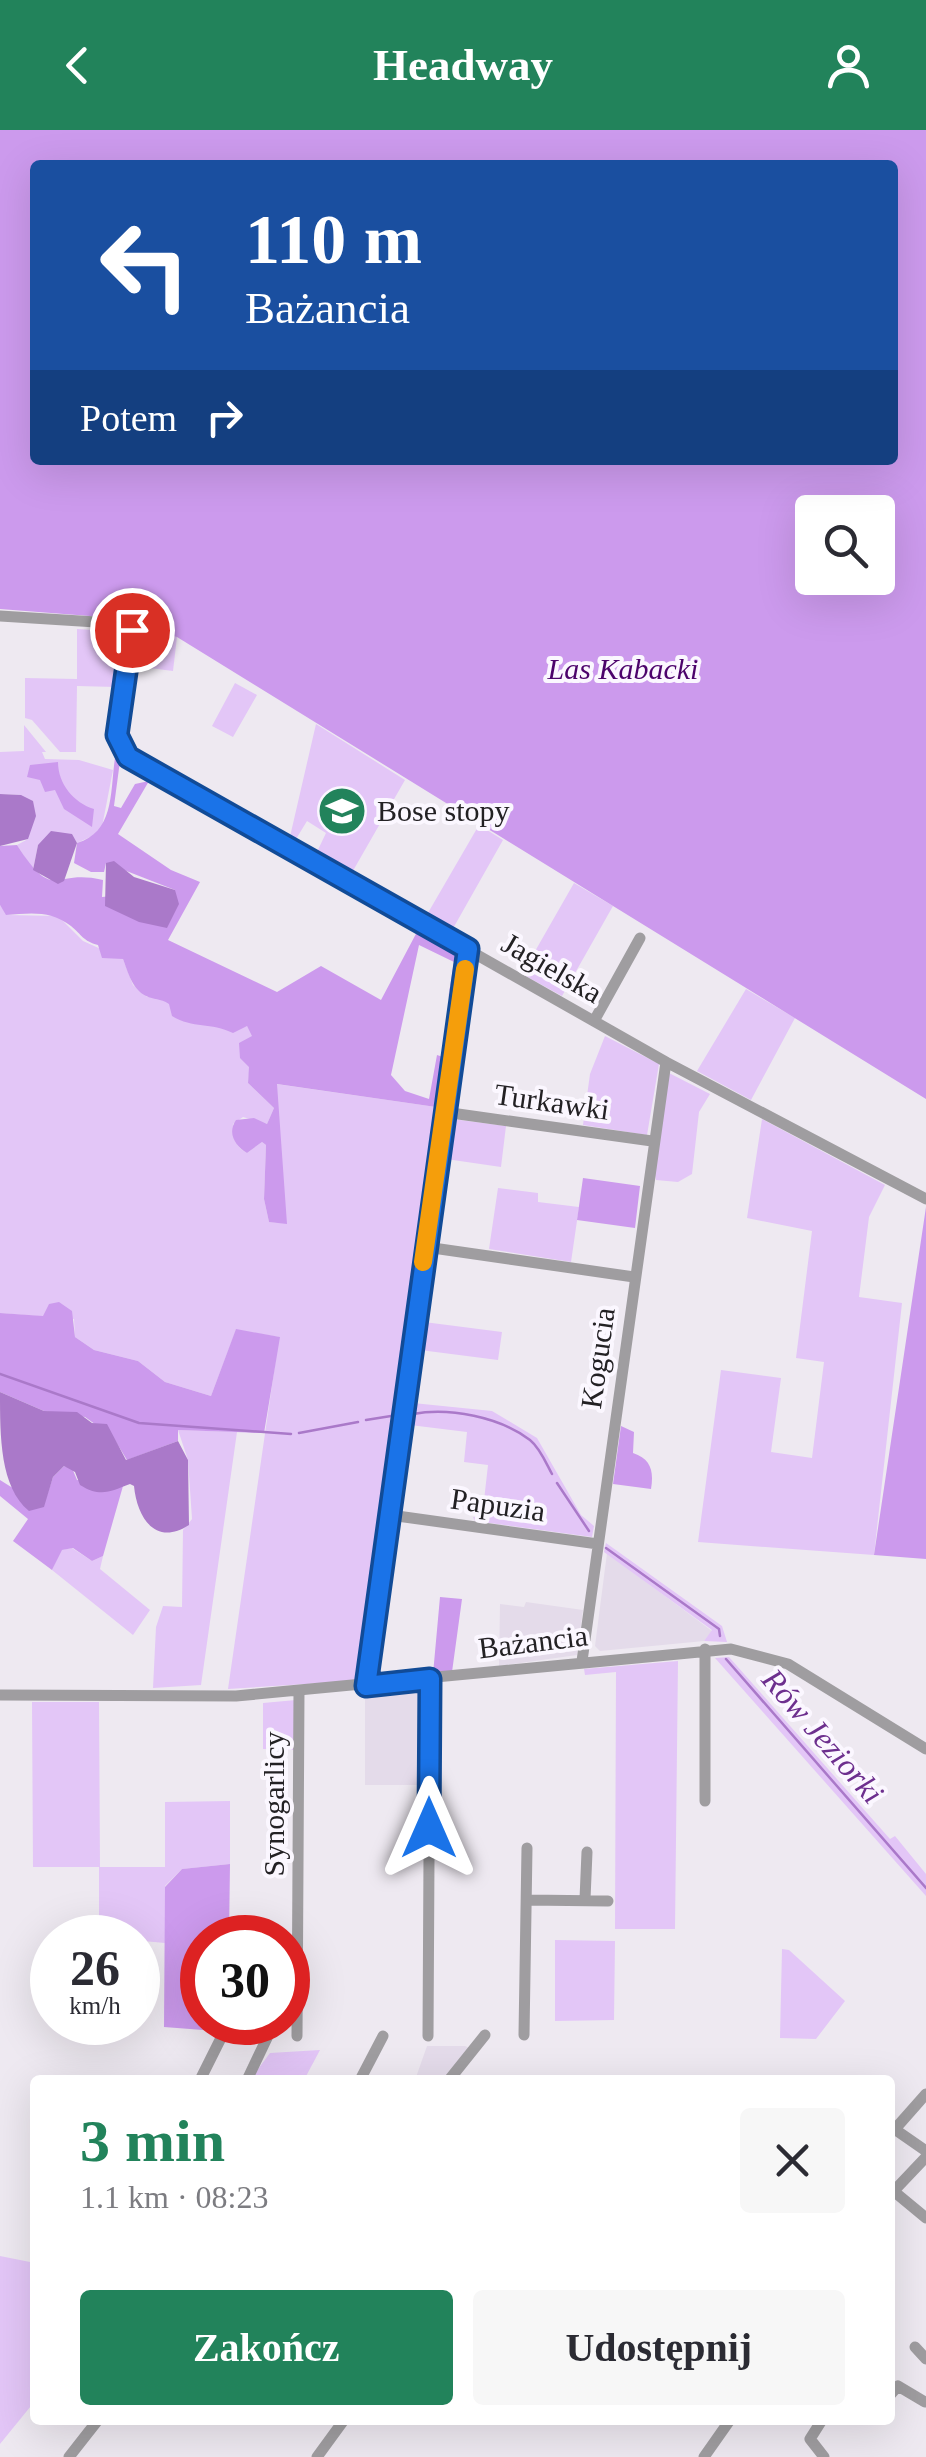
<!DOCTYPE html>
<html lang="pl">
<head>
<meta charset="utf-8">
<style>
  body { margin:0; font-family:"Times New Roman",serif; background:#f7f7f7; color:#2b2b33; height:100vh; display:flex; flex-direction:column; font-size:38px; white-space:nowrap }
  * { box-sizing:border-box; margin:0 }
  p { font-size:32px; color:#7c7c81 }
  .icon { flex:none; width:55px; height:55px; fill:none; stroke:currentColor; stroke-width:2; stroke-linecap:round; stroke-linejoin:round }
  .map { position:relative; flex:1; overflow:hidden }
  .panel { position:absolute; left:30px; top:1945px; width:865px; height:350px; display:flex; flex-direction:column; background:#fff; border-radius:10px; box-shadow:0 10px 40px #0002 }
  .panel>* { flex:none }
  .guide { position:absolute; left:30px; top:30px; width:868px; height:305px; border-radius:10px; box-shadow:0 10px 40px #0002; background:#1a4fa0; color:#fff; overflow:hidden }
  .controls { position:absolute; left:795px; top:365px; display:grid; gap:20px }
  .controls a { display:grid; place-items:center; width:100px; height:100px; border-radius:10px; background:#fff; box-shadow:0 10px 40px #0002; font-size:50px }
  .speed { position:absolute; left:30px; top:1785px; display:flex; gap:20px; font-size:50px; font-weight:700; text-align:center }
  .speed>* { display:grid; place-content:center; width:130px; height:130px; border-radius:50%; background:#fff; box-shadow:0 10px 40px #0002; line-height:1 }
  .speed small { font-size:25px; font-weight:400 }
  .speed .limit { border:15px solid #d22; background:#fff; color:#111 }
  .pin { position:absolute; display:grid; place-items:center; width:85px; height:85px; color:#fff; margin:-42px; border:5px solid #fff; border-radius:50%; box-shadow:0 2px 10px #0007 }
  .me { position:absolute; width:110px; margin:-55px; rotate:0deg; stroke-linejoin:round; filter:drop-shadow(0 0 8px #0008) }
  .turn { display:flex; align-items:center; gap:35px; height:210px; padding:0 50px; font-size:45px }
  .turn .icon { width:130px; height:130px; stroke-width:2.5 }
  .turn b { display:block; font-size:70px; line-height:85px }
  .then { display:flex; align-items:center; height:95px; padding:0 50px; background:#0003; gap:20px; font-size:38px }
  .round { display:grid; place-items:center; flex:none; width:105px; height:105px; border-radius:10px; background:#f7f7f7 }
  .summary { display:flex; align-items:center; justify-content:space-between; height:170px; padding:0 50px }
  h1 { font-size:60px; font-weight:700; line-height:75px; color:#22835b }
  .primary-button { display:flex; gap:20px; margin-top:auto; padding:20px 50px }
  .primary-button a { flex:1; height:115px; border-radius:10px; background:#22835b; color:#fff; font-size:40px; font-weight:700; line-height:115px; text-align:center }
  .primary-button a+a { background:#f7f7f7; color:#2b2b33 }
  header { display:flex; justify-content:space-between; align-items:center; height:130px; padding:0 50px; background:#22835b; color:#fff; font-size:45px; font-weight:700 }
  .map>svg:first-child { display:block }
  .built { fill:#e4dbea }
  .green { fill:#e3c6f7 }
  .forest { fill:#cc9aed; fill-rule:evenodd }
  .water { fill:#aa79c9 }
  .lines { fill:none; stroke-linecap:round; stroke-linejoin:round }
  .stream { stroke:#aa79c9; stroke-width:2.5 }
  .minor { stroke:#9f9da0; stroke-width:11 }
  .route-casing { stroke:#114b97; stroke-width:25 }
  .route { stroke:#1a73e8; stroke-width:18 }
  .slow { stroke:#f59e0b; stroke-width:18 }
  .labels { text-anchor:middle; stroke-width:8; stroke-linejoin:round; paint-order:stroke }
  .park-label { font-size:30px; font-style:italic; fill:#4c036b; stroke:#fbf7ff }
  .poi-label { font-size:30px; fill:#232124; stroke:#fbf7ff; text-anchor:start }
  .street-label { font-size:30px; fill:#232124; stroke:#fbf7ff }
  .water-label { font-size:32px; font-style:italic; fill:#6d2f8e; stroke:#fbf7ff }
</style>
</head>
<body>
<header><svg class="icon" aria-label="back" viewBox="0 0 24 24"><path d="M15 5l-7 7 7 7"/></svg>Headway<svg class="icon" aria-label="person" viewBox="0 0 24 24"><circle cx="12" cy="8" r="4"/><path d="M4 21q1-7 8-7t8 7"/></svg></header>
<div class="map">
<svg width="926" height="2327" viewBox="0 0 926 2327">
  <rect width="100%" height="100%" fill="#eee9f1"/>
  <!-- built -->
  <path class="built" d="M607 1423 712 1501 704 1511 600 1521 595 1516Z
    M526 1472 583 1480 577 1525 499 1536 500 1474 524 1477Z
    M427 1557V1655H365V1564Z
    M427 1916H465L472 1919 447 1950H415Z"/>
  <!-- green -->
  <path class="green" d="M139 498 177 507 173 541 134 536Z
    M77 499 124 502 116 557 77 556 76 622H60L32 590 25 588V548L77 549Z
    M235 553 257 565 233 607 212 596Z
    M316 594 405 650 350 746 315 726 326 703 307 691 293 714 289 711Z
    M24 595 46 622H42L45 629 79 630 113 640 101 702 77 713 71 704 38 715 33 740 17 715 28 709 21 665 0 664V622L24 621Z
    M479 695 503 710 451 802 425 788Z
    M574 753 613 776 562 866 522 844Z
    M0 775 7 785 58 786 83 811 123 829 133 855 147 867H159L213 894 247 896 253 906 248 953 274 978 267 994 243 987 233 994C232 1008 235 1016 247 1023L262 1012 266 1015 264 1069 269 1092 286 1093 276 954 436 977 355 1551 228 1559 279 1207 236 1200 211 1266 165 1252 138 1231 94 1220 75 1207 74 1189 0 1183Z
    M746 859 795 888 751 970 697 941Z
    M605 906 659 934 647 1005 583 995 590 944Z
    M669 943 710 964 699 982 692 1044 678 1052 656 1050 655 1045Z
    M452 989 506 996 501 1037 446 1029Z
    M762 989 885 1055 869 1087 859 1167 902 1173 874 1425 698 1412 721 1240 781 1248 771 1322 812 1328 824 1232 796 1228 812 1101 747 1088Z
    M498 1058 538 1063V1072L579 1077 571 1132 489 1119Z
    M424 1192 502 1202 498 1230 420 1220Z
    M413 1273 492 1281 537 1308 581 1385 594 1396 592 1407 475 1391 473 1387 482 1388 488 1335 464 1332 467 1302 410 1295Z
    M178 1300 237 1302 201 1555 153 1558 156 1497 163 1476 182 1477 183 1400 192 1389 188 1330Z
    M606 1413 722 1496 727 1512 704 1511 712 1500 604 1422Z
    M72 1418 92 1431 103 1426 100 1439 150 1480 133 1505 52 1440 61 1420Z
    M729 1527 890 1709 895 1706 926 1744V1766L715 1528Z
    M678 1531 675 1799H615L616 1542 585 1545 584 1539Z
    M296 1570V1620L263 1619V1573Z
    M32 1572H99L100 1737H165V1672L230 1671V1734L182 1739 165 1756V1813L99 1807V1737H33Z
    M555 1810 615 1811 614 1890 555 1891Z
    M782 1819 789 1820 845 1871 816 1909 780 1908Z
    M320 1920 304 1950H250L270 1923Z
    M0 2126 35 2133V2271L0 2314Z"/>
  <!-- forest -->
  <path class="forest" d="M0 0H926V969L177 507 139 498 128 489 0 479ZM35 35H892V330H35ZM812 382H878V448H812Z
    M115 628 120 631 114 676 121 678 135 654 149 651 118 704 171 740 200 752 168 810 277 862 321 836 381 870 418 800 458 822 448 869 454 832 419 815 391 945 405 961 429 969 437 925 443 927 436 977 277 954 287 1094 269 1092 264 1069 266 1015 262 1012 247 1023C235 1016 227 1003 236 990L254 988 267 994 274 978 248 953 249 937 240 928 239 913 252 906 247 896 233 903C211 892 193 899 172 886L169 874C160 868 154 870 146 866 132 859 128 842 123 829L102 828 98 815C83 811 82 805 71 796 51 780 30 783 6 785L0 775V716L17 715C55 774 52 738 103 750L102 767 175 760 106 733 104 742H91L74 733 77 713C115 702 110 661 115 628Z
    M58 632C58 654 74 673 94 679L92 697 64 679 55 660 45 662 40 650 27 647 30 635Z
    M583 1048 640 1056 635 1098 577 1090Z
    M926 1077V1429L874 1425Z
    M59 1172 72 1181 75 1207 94 1220 138 1231 165 1252 211 1266 236 1199 280 1207 264 1303 178 1300V1311L127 1330 113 1307 85 1287 44 1281 0 1262V1183L43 1186 49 1174Z
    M621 1296 634 1302 633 1323C651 1329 654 1341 651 1359L613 1354Z
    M64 1336 72 1338 77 1350 123 1356 103 1426 92 1431 73 1418 62 1420 52 1440 13 1411 28 1389 0 1366V1350L43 1377 53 1347Z
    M440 1467 462 1469 452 1542 433 1544Z
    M230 1734 229 1807 202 1808V1892L229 1893V1902L164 1897 165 1757 182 1739Z"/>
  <!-- water -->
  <path class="water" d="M0 664 21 665 33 671 36 686 28 709 0 716Z
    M51 701 72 704 77 713 64 751 58 754 33 740 38 715Z
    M114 731 134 747 175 760 179 774 167 798 139 792 105 776 106 733Z
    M0 1262 44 1281 77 1282 92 1293 107 1294 126 1330 178 1311 188 1330 189 1395C155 1417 137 1387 134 1356L130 1354C111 1361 101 1368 80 1355L75 1342 64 1336 53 1347 44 1377 29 1381C0 1357 0 1307 0 1262Z"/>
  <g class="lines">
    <!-- stream -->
    <path class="stream" d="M0 1244 139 1293 291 1304
      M413 1284C449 1277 500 1287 530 1310 540 1318 546 1333 552 1344
      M366 1290 391 1286
      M299 1303 358 1292
      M557 1353 589 1401
      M606 1418 719 1499 720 1506
      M726 1529 926 1758"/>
    <!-- minor -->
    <path class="minor" d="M0 486 128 494 132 500 117 605 128 627 666 932 926 1069
      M594 891 640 808
      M444 982 652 1011
      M426 1117 634 1147
      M390 1385 598 1414
      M705 1519V1671
      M582 1531 666 932
      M366 1556 468 819
      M0 1565 236 1566 731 1519 788 1534 926 1619
      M585 1769 587 1722
      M528 1770 608 1771
      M524 1905 527 1718
      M297 1906 299 1561
      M428 1906 430 1549
      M200 1950 222 1906
      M247 1950 268 1906
      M360 1950 383 1906
      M449 1950 485 1905
      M890 1996 926 2021
      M895 1999 926 1964
      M891 2059 926 2088
      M890 2065 926 2027
      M915 2217 926 2229
      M890 2265 898 2256 925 2272
      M822 2290 810 2309 824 2327
      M69 2327 98 2290
      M317 2327 344 2290
      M704 2327 730 2290"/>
  </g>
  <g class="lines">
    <!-- route casing -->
    <g class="route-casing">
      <path id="route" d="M132 500 117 605 128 627 468 819 366 1556 430 1549 429 1698"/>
    </g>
    <!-- route -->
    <use href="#route" class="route"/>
    <!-- slow -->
    <path class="slow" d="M423 1132 465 839"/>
  </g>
  <!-- icons -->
  <defs>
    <g id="school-disc" transform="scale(2.5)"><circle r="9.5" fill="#22835b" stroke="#fbf7ff"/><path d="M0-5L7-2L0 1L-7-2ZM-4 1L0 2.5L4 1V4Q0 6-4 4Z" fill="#fff"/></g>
  </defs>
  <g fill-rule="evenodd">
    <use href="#school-disc" x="342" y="681"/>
  </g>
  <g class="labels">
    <!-- park labels -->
    <g class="park-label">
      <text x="623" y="549">Las Kabacki</text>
    </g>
    <!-- poi labels -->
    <g class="poi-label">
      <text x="377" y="691">Bose stopy</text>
    </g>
    <!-- street labels -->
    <g class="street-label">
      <text transform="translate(552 838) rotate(30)" y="10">Jagielska</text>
      <text transform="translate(552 972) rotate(8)" y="10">Turkawki</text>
      <text transform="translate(598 1228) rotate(-82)" y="10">Kogucia</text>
      <text transform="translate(498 1375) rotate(8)" y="10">Papuzia</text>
      <text transform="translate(533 1512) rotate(-7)" y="10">Bażancia</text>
      <text transform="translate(274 1674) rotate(-90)" y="10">Synogarlicy</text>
    </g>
    <!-- water labels -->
    <g class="water-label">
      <text transform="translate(823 1606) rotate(49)" y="11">Rów Jeziorki</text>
    </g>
  </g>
</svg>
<div class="controls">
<a><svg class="icon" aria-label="search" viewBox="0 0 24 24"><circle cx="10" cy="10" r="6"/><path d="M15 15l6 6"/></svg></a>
</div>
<div class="speed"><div>26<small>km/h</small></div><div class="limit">30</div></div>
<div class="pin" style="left:132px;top:500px;background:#d93025"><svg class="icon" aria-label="arrive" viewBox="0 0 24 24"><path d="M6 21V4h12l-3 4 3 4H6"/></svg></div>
<svg class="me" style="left:429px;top:1698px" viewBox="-20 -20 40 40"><path d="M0-17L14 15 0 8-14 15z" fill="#1a73e8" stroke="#fff" stroke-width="4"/></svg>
<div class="guide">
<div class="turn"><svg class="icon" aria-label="left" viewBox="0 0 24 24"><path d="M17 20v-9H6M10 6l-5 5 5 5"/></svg><div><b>110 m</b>Bażancia</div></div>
<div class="then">Potem<svg class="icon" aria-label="right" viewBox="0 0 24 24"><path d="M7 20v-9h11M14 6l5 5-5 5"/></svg></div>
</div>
<section class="panel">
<div class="summary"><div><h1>3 min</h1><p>1.1 km · 08:23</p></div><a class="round"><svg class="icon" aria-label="close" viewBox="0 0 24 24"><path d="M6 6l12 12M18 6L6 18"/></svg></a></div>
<div class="primary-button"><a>Zakończ</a><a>Udostępnij</a></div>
</section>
</div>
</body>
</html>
